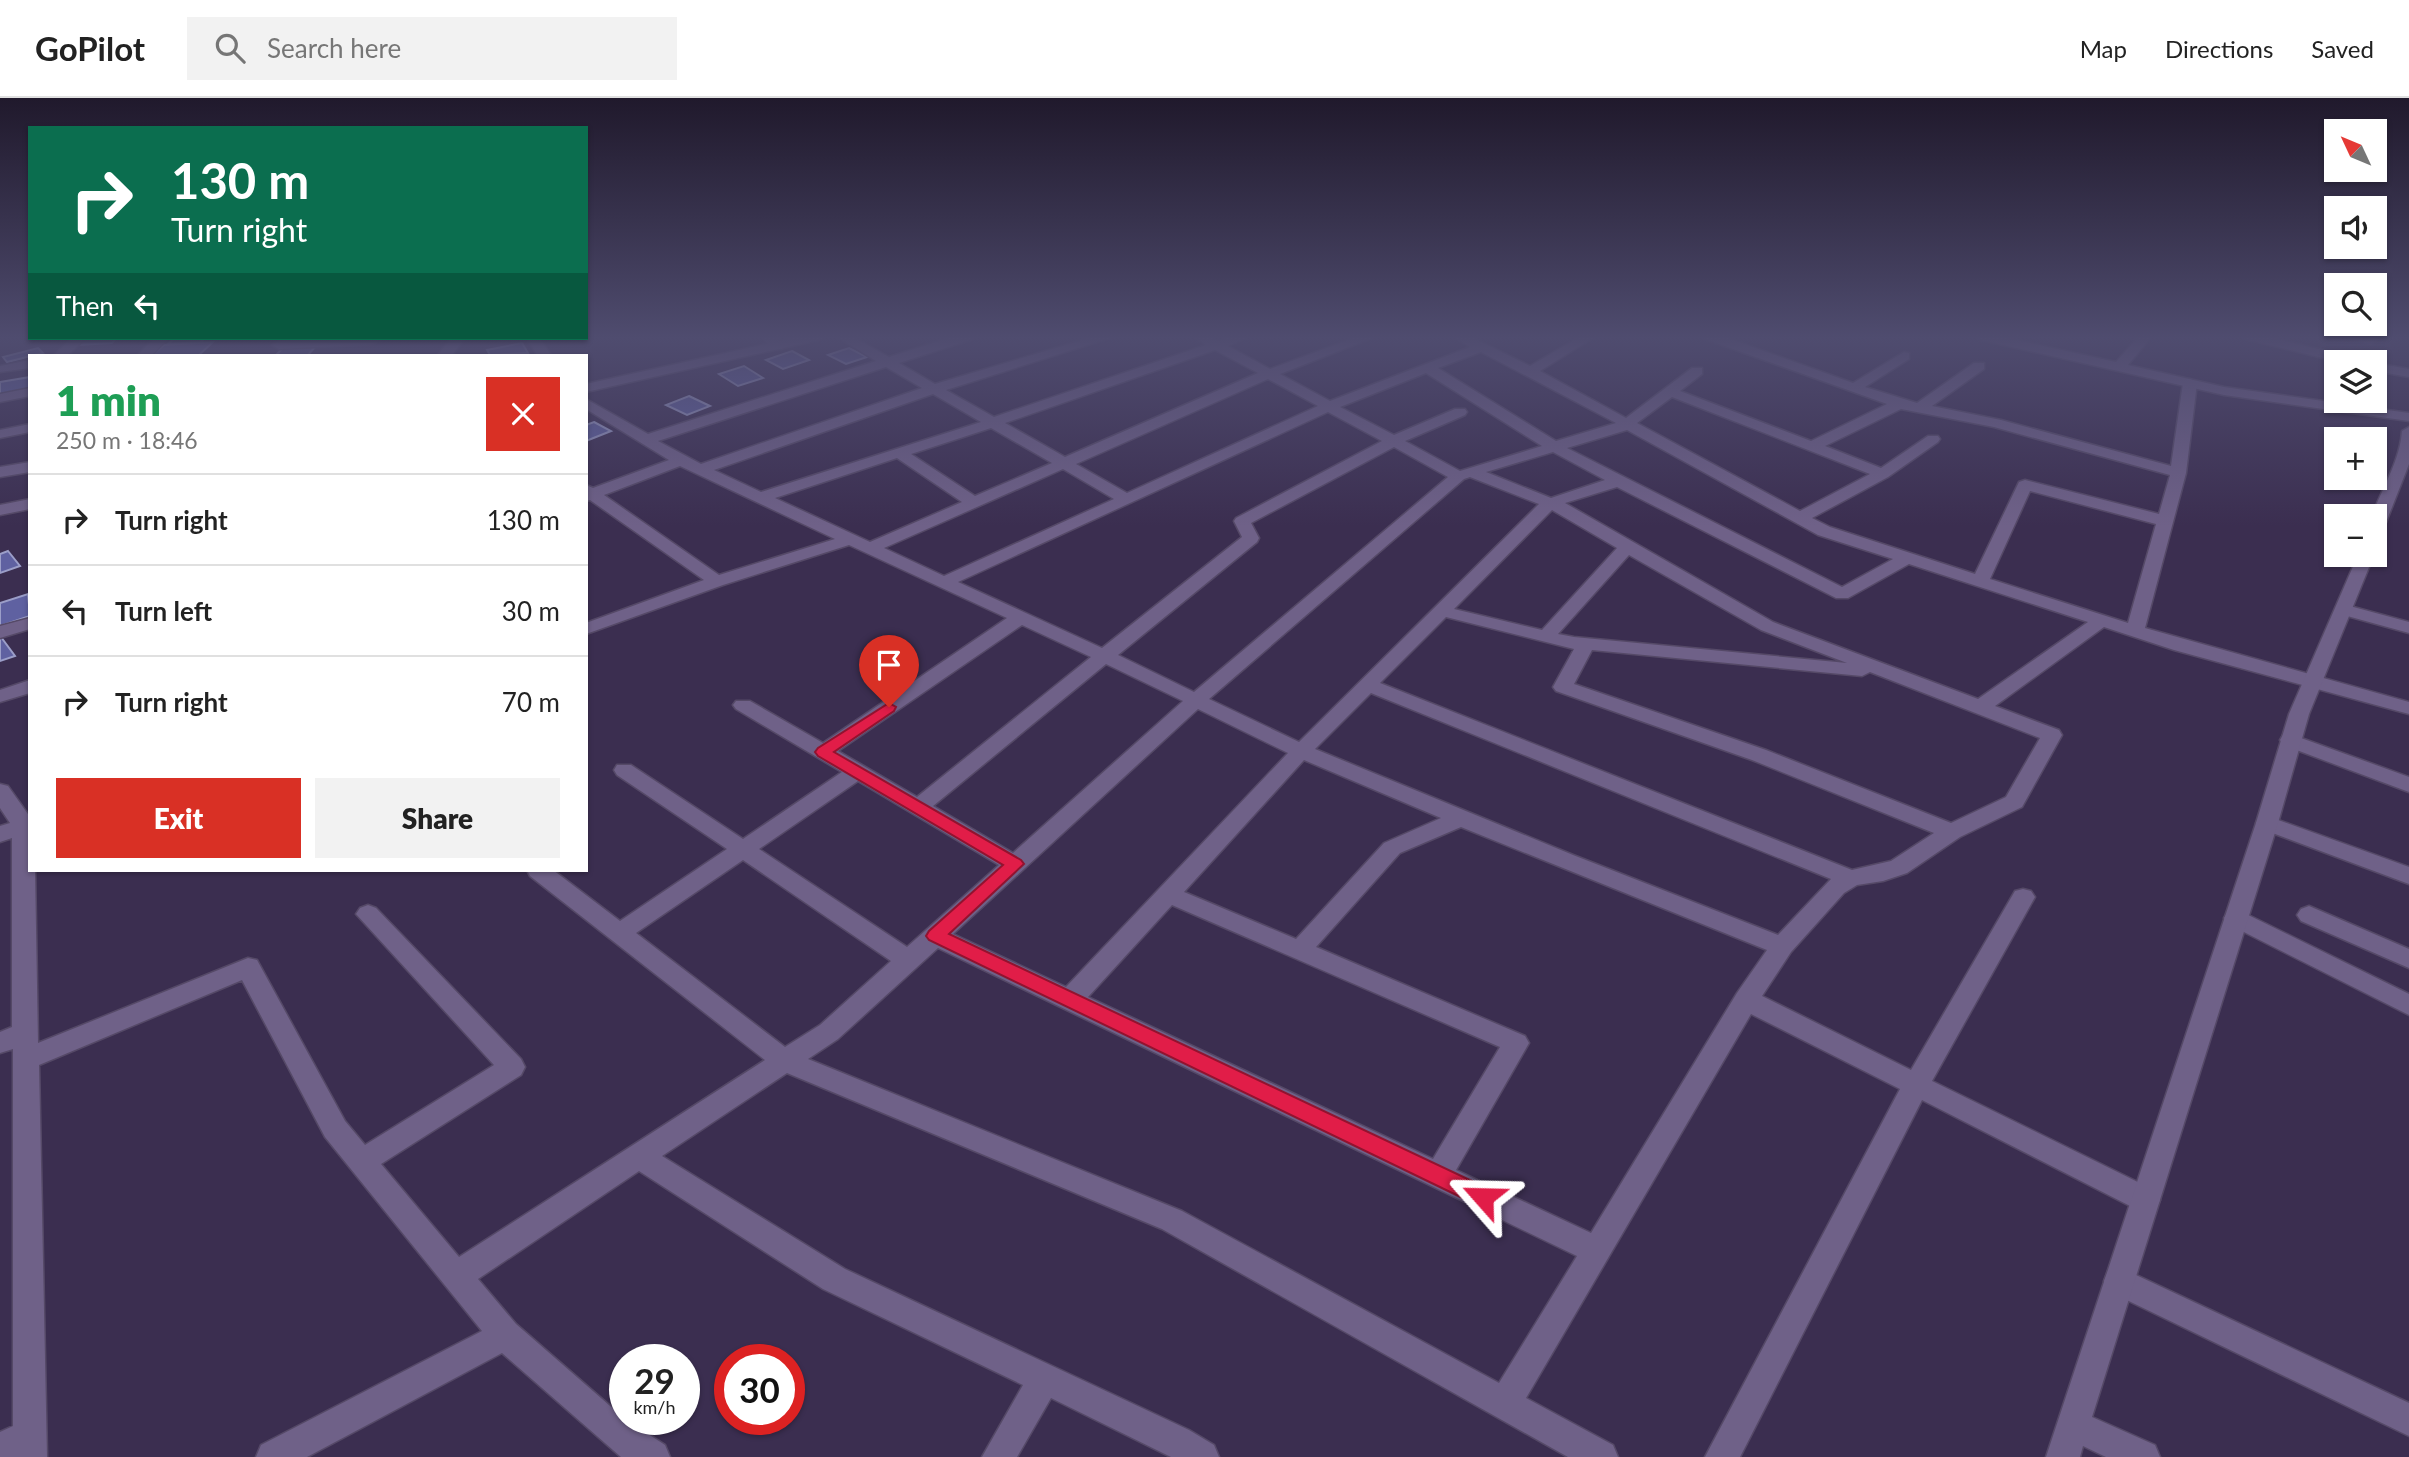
<!DOCTYPE html>
<html lang="en">
<head>
<meta charset="utf-8">
<style>
  body { margin:0; font-family:Lato,sans-serif; background:#f2f2f2; color:#222; height:100vh; display:flex; flex-direction:column; font-size:26px; white-space:nowrap }
  * { box-sizing:border-box; margin:0 }
  p { font-size:23px; color:#767676 }
  .icon { flex:none; width:38px; height:38px; fill:none; stroke:currentColor; stroke-width:2; stroke-linecap:round; stroke-linejoin:round }
  .map { position:relative; flex:1; overflow:hidden }
  .panel { position:absolute; left:28px; top:256px; width:560px; height:518px; display:flex; flex-direction:column; background:#fff; border-radius:0px; box-shadow:0 2px 5px #0004 }
  .panel>* { flex:none }
  .top-card { position:absolute; left:28px; top:28px; width:560px; height:214px; border-radius:0px; box-shadow:0 2px 5px #0004; background:#0b6e4f; color:#fff; overflow:hidden }
  .needle { width:46px; rotate:314deg }
  .tools { position:absolute; left:2324px; top:21px; display:grid; gap:14px }
  .tools a { display:grid; place-items:center; width:63px; height:63px; border-radius:0px; background:#fff; box-shadow:0 2px 5px #0004; font-size:35px }
  .speed { position:absolute; left:609px; top:1246px; display:flex; gap:14px; font-size:35px; font-weight:700; text-align:center }
  .speed>* { display:grid; place-content:center; width:91px; height:91px; border-radius:50%; background:#fff; box-shadow:0 2px 5px #0004; line-height:1 }
  .speed small { font-size:18px; font-weight:400 }
  .speed .limit { border:10px solid #d22; background:#fff; color:#111 }
  .pin { position:absolute; display:grid; place-items:center; width:60px; height:60px; color:#fff; margin:-72px -30px; border-radius:50% 50% 50% 0; rotate:-45deg; box-shadow:0 0 7px #0007 }
  .pin .icon { rotate:45deg }
  .me { position:absolute; width:77px; margin:-38px; rotate:295deg; stroke-linejoin:round; filter:drop-shadow(0 0 5px #0008) }
  .turn { display:flex; align-items:center; gap:24px; height:147px; padding:0 28px; font-size:32px }
  .turn .icon { width:91px; height:91px; stroke-width:2.5 }
  .turn b { display:block; font-size:49px; line-height:60px }
  .then { display:flex; align-items:center; height:66px; padding:0 28px; background:#0003; gap:14px; font-size:26px }
  .round { display:grid; place-items:center; flex:none; width:74px; height:74px; border-radius:0px; background:#f2f2f2 }
  .head { display:flex; align-items:center; justify-content:space-between; height:119px; padding:0 28px }
  h1 { font-size:42px; font-weight:800; line-height:52px; color:#1e9e55 }
  .cta { display:flex; gap:14px; margin-top:auto; padding:14px 28px }
  .cta a { flex:1; height:80px; border-radius:0px; background:#d93025; color:#fff; font-size:28px; font-weight:800; line-height:80px; text-align:center }
  .cta a+a { background:#f2f2f2; color:#222 }
  ul { padding:0; list-style:none }
  li { display:flex; align-items:center; gap:21px; height:91px; padding:0 28px; border-top:2px solid #e0e0e0 }
  li div { flex:1 }
  li b { display:block; font-size:26px }
  li em { font-style:normal }
  header { display:flex; align-items:center; gap:42px; box-sizing:border-box; height:98px; padding:0 35px; background:#fff; border-bottom:2px solid #e0e0e0 }
  header strong { font-size:33px }
  nav { display:flex; gap:38px; margin-inline-start:auto; font-size:24px }
  .search { width:490px; height:63px; background:#f2f2f2; display:flex; align-items:center; gap:18px; box-sizing:border-box; padding:0 24px; border-radius:0px; color:#767676; font-size:26px }
  .map>svg:first-child { display:block }
  .building { fill:#5f61a1; stroke:#9b9ec8; stroke-width:2 }
  .lines { fill:none; stroke-linecap:round; stroke-linejoin:round }
  .minor-casing { stroke:#554967; stroke-width:3 }
  .tertiary-casing { stroke:#554967; stroke-width:3 }
  .minor { fill:#6f6188; fill-rule:evenodd }
  .tertiary { fill:#6f6188; fill-rule:evenodd }
  .route { fill:#e11d48; stroke:#92132f; stroke-width:2 }
</style>
</head>
<body>
<header>
<strong>GoPilot</strong>
<div class="search"><svg class="icon" aria-label="search" viewBox="0 0 24 24"><circle cx="10" cy="10" r="6"/><path d="M15 15l6 6"/></svg>Search here</div>
<nav><a>Map</a><a>Directions</a><a>Saved</a></nav>
</header>
<div class="map">
<svg width="2409" height="1359" viewBox="0 0 2409 1359">
  <rect width="100%" height="100%" fill="#3b2e50"/>
  <!-- building -->
  <path class="building" d="M85 240H117L112 245 77 247Z
    M175 240H205L201 244 168 246Z
    M213 244 199 257H152L164 247Z
    M522 245 528 255 490 257 487 252Z
    M315 249 308 257H276L282 251Z
    M38 250 43 255 7 264 3 259Z
    M849 250 867 259 846 266 828 257Z
    M792 253 809 262 783 271 766 262Z
    M744 268 763 280 738 288 719 276Z
    M30 279V292L0 298V284Z
    M689 298 710 308 687 317 666 307Z
    M594 324 611 333 586 343V327Z
    M8 453 20 468 0 475V456Z
    M28 496 30 518 0 528V505Z
    M1 539 15 558 0 563V540Z"/>
  <g class="lines">
    <!-- minor casing -->
    <g class="minor-casing">
      <path id="minor" d="M761 238H775L784 248 782 251H772Z
        M836 238H851L889 259 955 238H974L973 241 899 265 935 286 1096 238H1116L946 292 994 319 1206 247 1193 238H1208L1218 243 1232 238H1250L1228 248 1270 271 1359 238H1377L1280 276 1330 303 1470 249 1453 238H1469L1530 268 1581 238H1596L1540 273 1626 320 1692 270H1702V276L1680 293 1811 343 1887 306 1705 241 1704 238H1722L1853 285 1904 254 1909 255V261L1865 289 1917 305 1974 265H1984V271L1932 308 2001 322 2171 368 2183 285 2190 281 2197 285 2186 375 2145 530 2409 604V616L2174 552 2104 529 1995 608 2059 632 2062 637 2022 709 1960 739 1907 775 1883 783 1857 787 1844 795 1791 854 1762 898 1911 972 2015 793 2023 791 2031 793 2035 799 1932 983 2156 1093 2160 1102 2156 1111 2146 1115 2136 1111 1922 1002 1740 1359H1705L1900 991 1751 916 1526 1300 1613 1347 1618 1359H1568L1162 1131 787 975 662 1058 845 1171 1189 1332 1214 1347 1219 1359H1171L1051 1300 1017 1359H982L1023 1287 823 1191 639 1073 478 1181 516 1226 625 1321 665 1347 670 1359H621L502 1255 307 1359H256L261 1347 482 1233 325 1039 242 882 39 967 47 1359H0V1334L13 1328V951L0 955V934L12 929V740L0 744V728L10 725 0 710V686L8 688 30 719V772H35L38 945 248 860 257 862 345 1023 365 1047 494 967 356 816 360 810 368 807 376 810 521 961 525 969 521 977 381 1066 459 1159 765 962 530 778 527 772H553L620 823 727 751 617 677 614 672 617 667H631L743 741 842 674 736 611 733 607 736 603H750L823 645 1007 520 849 447 723 487 586 536V525L704 482 590 402 586 403V387L593 390 669 362 586 311V301L648 336 876 263ZM1215 252 1258 275 1065 359 1005 325ZM1481 254 1616 325 1556 343 1438 270ZM886 269 922 290 701 366 658 343ZM1426 275 1542 348 1460 373 1405 343 1465 317 1467 314 1465 311H1455L1394 337 1340 309ZM1268 281 1318 308 1127 395 1076 366ZM933 296 981 324 761 394 714 372ZM1672 299 1870 376 1800 413 1637 325ZM1901 311 1994 329 2170 377 2159 416 2025 382 2019 384 1975 476 1830 429 1812 420 1888 379 1938 344 1940 341 1938 338H1928L1881 370 1825 348ZM1328 314 1382 343 1236 420 1234 423 1242 439 1102 550 958 484ZM991 330 1052 365 975 398 911 356ZM1627 332 1818 437 1893 461 1842 489 1567 350ZM1394 349 1448 379 1194 594 1118 557 1257 444 1259 440 1251 425ZM1553 354 1605 382 1551 400 1486 374ZM897 360 962 404 870 444 775 400ZM680 368 835 441 719 477 604 397ZM1063 371 1114 401 944 478 884 450ZM1470 379 1539 406 1299 644 1209 601 1464 381ZM1617 389 1836 500H1848L1909 466 2088 524 1978 601 1773 524 1565 405ZM2030 393 2156 426 2128 525 1990 481ZM1552 412 1617 450 1542 532 1454 511ZM1629 457 1761 532 1847 565 1574 539 1558 536ZM1446 519 1574 551 1553 589 1556 593 1752 662 1934 735 1891 763 1852 772 1380 585ZM1022 527 1091 559 917 699 838 653ZM1592 552 1862 578 1870 574 2040 640 2006 699 1951 725 1766 652 1574 586ZM1106 566 1183 603 1013 755 933 708ZM1371 595 1831 781 1778 837 1573 757 1315 651ZM1198 611 1288 655 1066 889 953 836ZM1304 662 1441 720 1384 745 1296 841 1184 794ZM858 683 999 767 907 849 759 751ZM1461 729 1767 852 1737 895 1591 1135 1456 1072 1529 945 1525 938 1316 849 1400 755ZM743 762 891 863 820 927 785 949 636 835ZM1172 807 1500 949 1433 1061 1088 899ZM938 850 1577 1158 1499 1285 1182 1113 808 961 838 941Z
        M2346 238H2369L2377 242 2370 246Z
        M72 240H86L68 257H54Z
        M154 240H168L152 257H138Z
        M341 240H378L380 242 373 246 279 251 272 247 279 243Z
        M451 240H465L452 257H438Z
        M527 240H539L551 257H537Z
        M30 262V270L0 274V268Z
        M30 290V298L0 304V296Z
        M30 326V334L0 340V332Z
        M30 364V374L0 379V369Z
        M2346 507 2409 524V535L2340 516 2337 512Z
        M30 520V531L0 540V528Z
        M30 582V595L0 604V592Z
        M2290 636 2409 679V694L2283 647 2280 642 2283 637Z
        M2267 718 2409 769V786L2259 730 2256 725 2259 720Z
        M2309 808 2409 851V870L2301 823 2297 817 2301 811Z
        M2236 811 2409 896V917L2228 826 2224 820 2228 814Z
        M2119 1169 2409 1305V1338L2108 1193 2104 1183 2108 1173Z"/>
    </g>
    <!-- tertiary casing -->
    <g class="tertiary-casing">
      <path id="tertiary" d="M802 238H826L819 242 586 294V286Z
        M1974 238H1998L2116 264 2139 238H2152L2128 267 2224 289 2409 315V323L2224 297 1981 242Z
        M2243 238H2265L2359 261 2361 264H2339L2245 241Z
        M2375 265 2409 271V279L2375 273Z
        M2409 329V366L2383 432 2375 437V418H2372C2382 390 2400 363 2402 333Z
        M30 401V411L0 417V407Z
        M2358 457H2374L2309 616 2278 725 2092 1319 2155 1347 2160 1359H2106L2083 1348 2080 1359H2046L2256 725 2289 616Z"/>
    </g>
    <!-- minor -->
    <use href="#minor" class="minor"/>
    <!-- tertiary -->
    <use href="#tertiary" class="tertiary"/>
  </g>
  <!-- sky -->
  <linearGradient id="sky" x2="0" y2="1"><stop stop-color="#20192c"/><stop offset="0.56" stop-color="#4f4c6f"/><stop offset="1" stop-color="#4f4c6f" stop-opacity="0"/></linearGradient>
  <rect width="2409" height="428" fill="url(#sky)"/>
  <!-- route -->
  <path class="route" d="M889 605 896 609 894 613 834 654 1021 762 1024 766 949 836 1491 1092 1494 1099 1491 1106 1483 1109 1475 1106 929 842 926 838 929 833 1003 767 818 658 815 654 818 650Z"/>
</svg>
<div class="tools">
<a><svg class="needle" viewBox="-14 -14 28 28"><path d="M0-13l5 13h-10z" fill="#e53935"/><path d="M0 13l5-13h-10z" fill="#767676"/></svg></a>
<a><svg class="icon" aria-label="sound" viewBox="0 0 24 24"><path d="M4 9h4l5-4v14l-5-4H4zM17 9q2 3 0 6"/></svg></a>
<a><svg class="icon" aria-label="search" viewBox="0 0 24 24"><circle cx="10" cy="10" r="6"/><path d="M15 15l6 6"/></svg></a>
<a><svg class="icon" aria-label="layers" viewBox="0 0 24 24"><path d="M12 4l9 5-9 5-9-5zM3 14l9 5 9-5"/></svg></a>
<a>+</a>
<a>−</a>
</div>
<div class="speed"><div>29<small>km/h</small></div><div class="limit">30</div></div>
<div class="pin" style="left:889px;top:609px;background:#d93025"><svg class="icon" aria-label="arrive" viewBox="0 0 24 24"><path d="M6 21V4h12l-3 4 3 4H6"/></svg></div>
<svg class="me" style="left:1483px;top:1099px" viewBox="-20 -20 40 40"><path d="M0-17L14 15 0 8-14 15z" fill="#e11d48" stroke="#fff" stroke-width="4"/></svg>
<div class="top-card">
<div class="turn"><svg class="icon" aria-label="right" viewBox="0 0 24 24"><path d="M7 20v-9h11M14 6l5 5-5 5"/></svg><div><b>130 m</b>Turn right</div></div>
<div class="then">Then<svg class="icon" aria-label="left" viewBox="0 0 24 24"><path d="M17 20v-9H6M10 6l-5 5 5 5"/></svg></div>
</div>
<section class="panel">
<div class="head"><div><h1>1 min</h1><p>250 m · 18:46</p></div><a class="round" style="background:#d93025;color:#fff"><svg class="icon" aria-label="close" viewBox="0 0 24 24"><path d="M6 6l12 12M18 6L6 18"/></svg></a></div>
<ul>
<li><svg class="icon" aria-label="right" viewBox="0 0 24 24"><path d="M7 20v-9h11M14 6l5 5-5 5"/></svg><div><b>Turn right</b></div><em>130 m</em></li>
<li><svg class="icon" aria-label="left" viewBox="0 0 24 24"><path d="M17 20v-9H6M10 6l-5 5 5 5"/></svg><div><b>Turn left</b></div><em>30 m</em></li>
<li><svg class="icon" aria-label="right" viewBox="0 0 24 24"><path d="M7 20v-9h11M14 6l5 5-5 5"/></svg><div><b>Turn right</b></div><em>70 m</em></li>
</ul>
<div class="cta"><a>Exit</a><a>Share</a></div>
</section>
</div>
</body>
</html>
